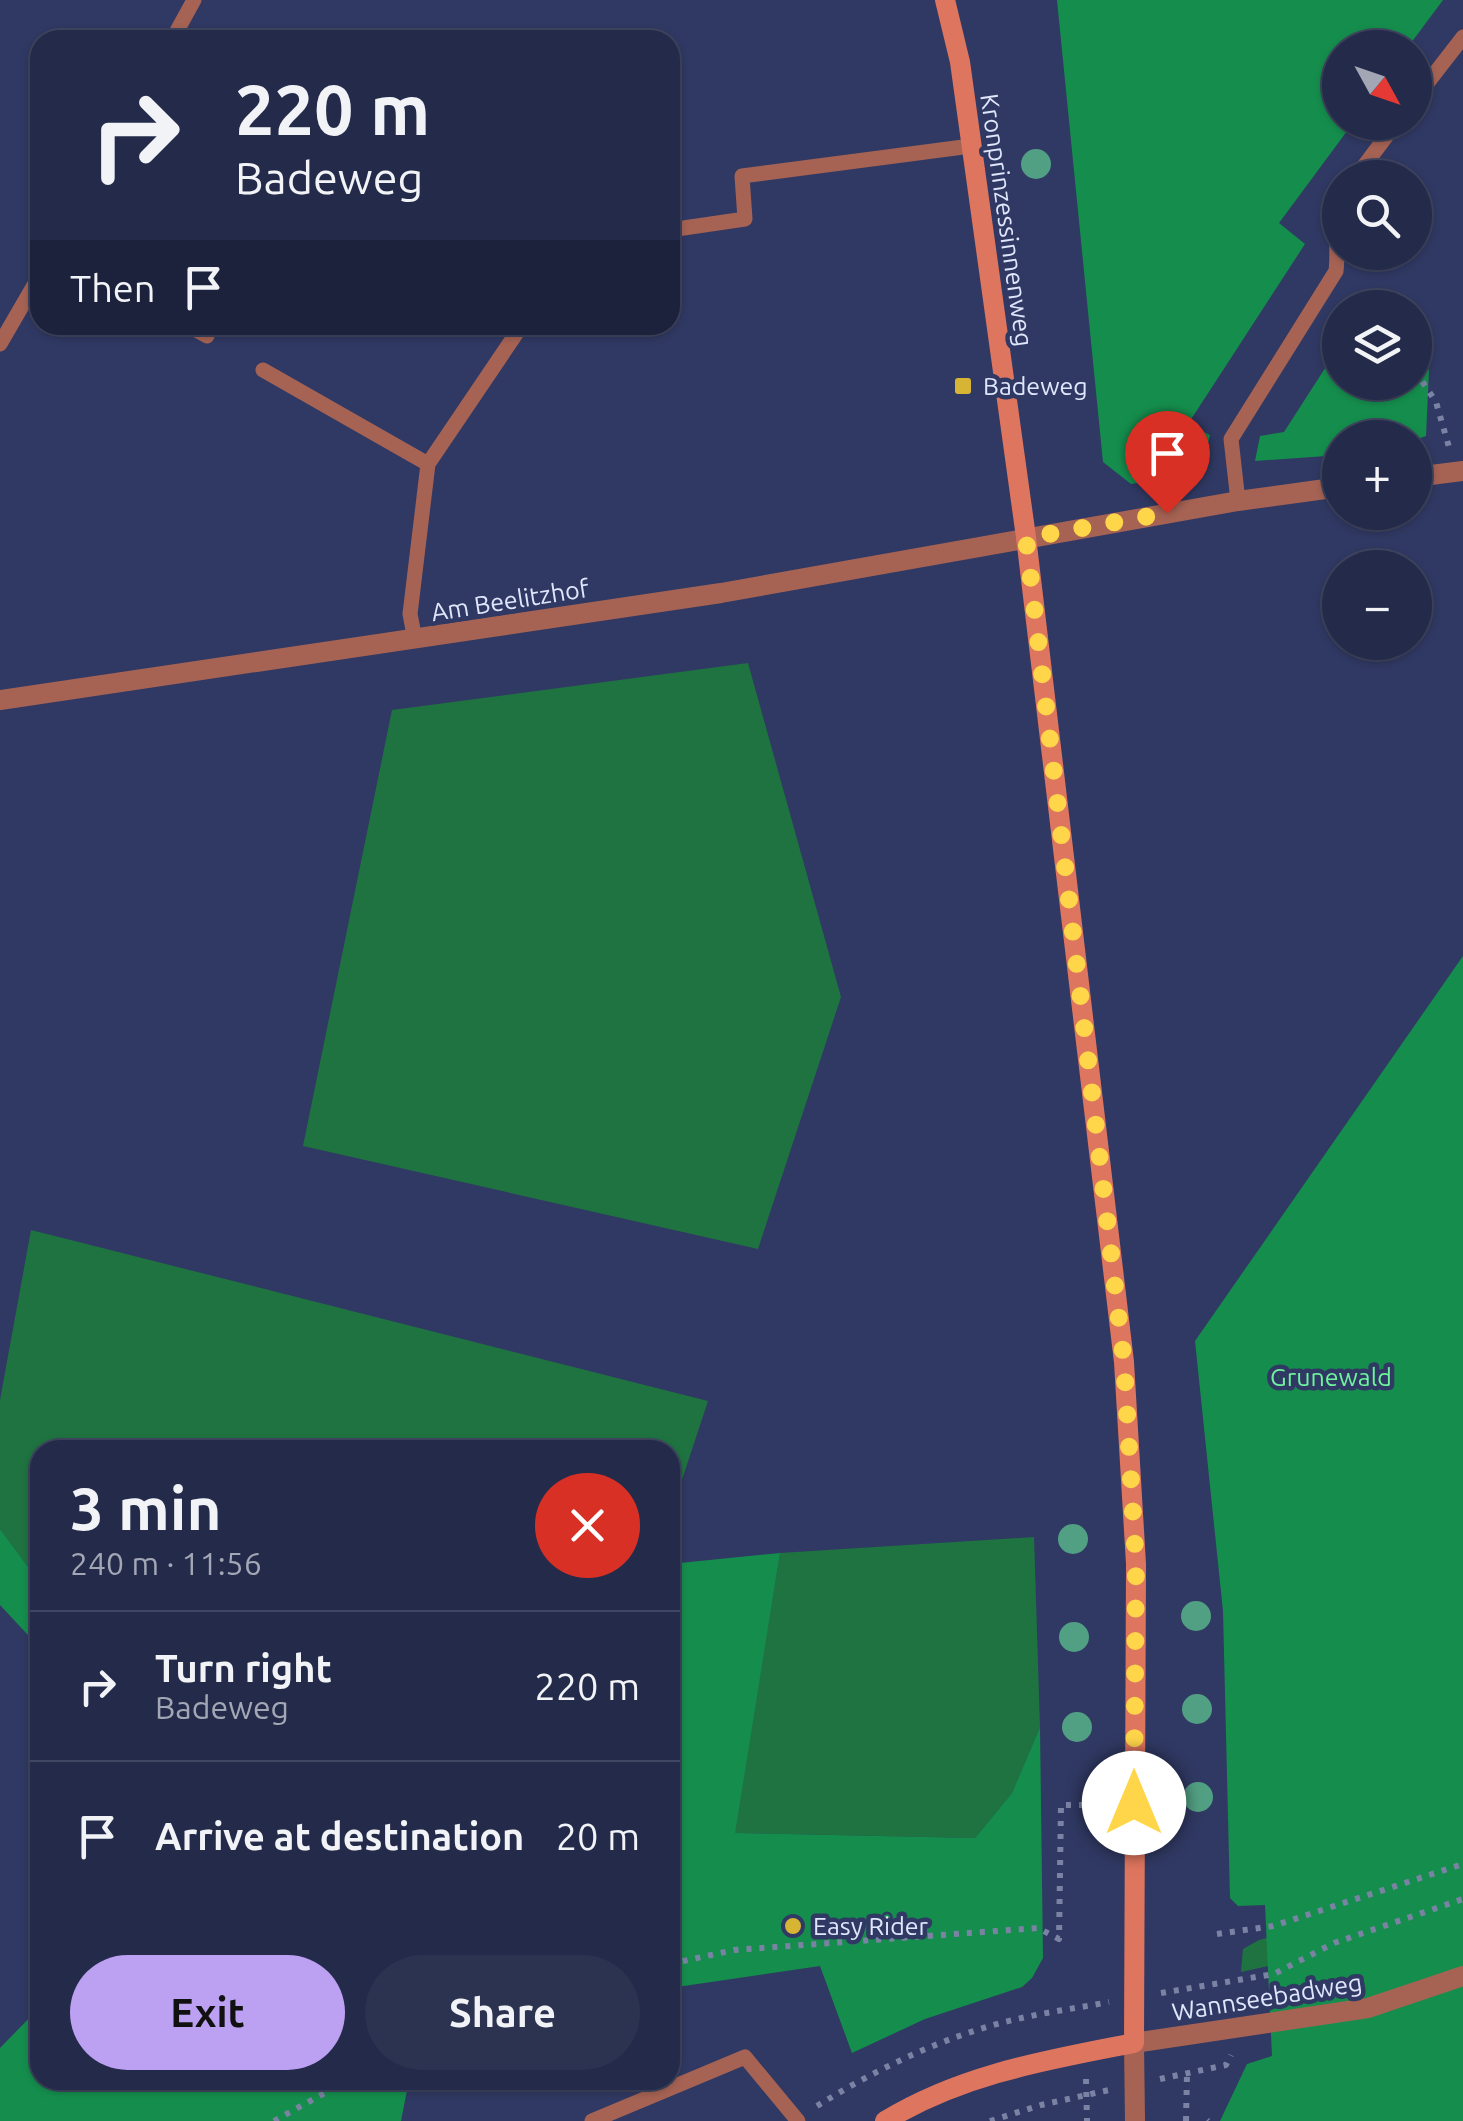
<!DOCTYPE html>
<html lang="en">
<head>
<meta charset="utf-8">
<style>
  body { margin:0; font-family:Ubuntu,sans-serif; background:#2c3351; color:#f1f3f6; height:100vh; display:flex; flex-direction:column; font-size:38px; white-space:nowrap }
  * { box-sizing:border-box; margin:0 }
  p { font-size:32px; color:#a3a7b5 }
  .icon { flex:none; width:55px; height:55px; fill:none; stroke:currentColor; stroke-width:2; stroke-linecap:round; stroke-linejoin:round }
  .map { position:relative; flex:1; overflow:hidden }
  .drawer { position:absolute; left:30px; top:1440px; width:650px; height:650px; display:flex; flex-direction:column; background:#242b4a; border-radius:30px; box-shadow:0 2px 8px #0004,0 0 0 2px #414762 }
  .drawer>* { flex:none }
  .guide { position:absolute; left:30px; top:30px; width:650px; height:305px; border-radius:30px; box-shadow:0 2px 8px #0004,0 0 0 2px #414762; background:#242b4a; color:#f1f3f6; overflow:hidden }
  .needle { width:65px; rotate:130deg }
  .fabs { position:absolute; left:1322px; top:30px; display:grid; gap:20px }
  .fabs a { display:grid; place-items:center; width:110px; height:110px; border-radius:50%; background:#242b4a; box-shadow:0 2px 8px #0004,0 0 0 2px #414762; font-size:50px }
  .pin { position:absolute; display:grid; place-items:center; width:85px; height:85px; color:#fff; margin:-102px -42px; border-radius:50% 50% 50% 0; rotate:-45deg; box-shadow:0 0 10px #0007 }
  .pin .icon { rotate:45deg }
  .me { position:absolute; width:110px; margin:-55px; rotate:0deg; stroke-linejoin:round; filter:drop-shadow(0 0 8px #0008) }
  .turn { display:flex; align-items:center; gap:35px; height:210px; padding:0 40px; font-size:45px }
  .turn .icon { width:130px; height:130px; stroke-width:2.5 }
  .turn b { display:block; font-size:70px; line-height:85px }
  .then { display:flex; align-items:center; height:95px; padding:0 40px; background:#0003; gap:20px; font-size:38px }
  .round { display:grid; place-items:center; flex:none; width:105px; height:105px; border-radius:52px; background:#2c3351 }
  .headline { display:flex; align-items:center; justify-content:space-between; height:170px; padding:0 40px }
  h1 { font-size:60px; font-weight:700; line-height:75px }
  .button { display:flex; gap:20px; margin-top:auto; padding:20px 40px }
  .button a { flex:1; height:115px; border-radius:60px; background:#bca0f2; color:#111; font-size:40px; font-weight:700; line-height:115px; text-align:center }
  .button a+a { background:#2c3351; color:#f1f3f6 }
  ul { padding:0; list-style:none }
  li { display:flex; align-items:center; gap:30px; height:150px; padding:0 40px; border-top:2px solid #414762 }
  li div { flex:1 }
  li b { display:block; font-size:38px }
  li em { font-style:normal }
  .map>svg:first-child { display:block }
  .green { fill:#1f7341 }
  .forest { fill:#158e4d }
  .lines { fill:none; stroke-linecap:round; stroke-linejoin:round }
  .path { stroke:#7b83a4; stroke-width:6; stroke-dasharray:5 8; stroke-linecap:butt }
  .service { stroke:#a66354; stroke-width:15 }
  .minor { stroke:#a66354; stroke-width:20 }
  .tertiary { stroke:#a66354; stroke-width:20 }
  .secondary { stroke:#de755f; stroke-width:20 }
  .tree { fill:#52a083 }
  .route { stroke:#ffd54a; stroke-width:18; stroke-dasharray:0 32.4 }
  .poi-dot { fill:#d7b434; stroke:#303963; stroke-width:4 }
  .labels { text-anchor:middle; stroke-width:9; stroke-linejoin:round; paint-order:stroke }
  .street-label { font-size:25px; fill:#e0e6fb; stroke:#303963 }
  .poi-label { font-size:25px; fill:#e0e6fb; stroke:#303963; text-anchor:start }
  .park-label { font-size:25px; fill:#6df49d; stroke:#303963 }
</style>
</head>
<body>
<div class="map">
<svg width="1463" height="2121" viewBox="0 0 1463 2121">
  <rect width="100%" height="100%" fill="#303963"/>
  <!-- green -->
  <path class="green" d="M748 663 841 997 758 1249 303 1146 392 710Z
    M31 1230 708 1401 670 1516V1450H40V1583L0 1529V1400Z
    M1034 1537 1040 1727 1012 1793 975 1838 734 1833 780 1553Z
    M1300 1930 1278 1964 1241 1972 1243 1949 1259 1940Z"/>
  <!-- forest -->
  <path class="forest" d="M1057 0H1443L1408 47 1340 48V122L1353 123 1279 223 1305 244 1188 424 1210 435 1201 473 1131 484 1103 462Z
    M1340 345V382H1415V351L1429 370 1426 436 1415 440 1340 438V455L1255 461 1260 436 1284 432Z
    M1463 956V2121H1220L1247 2064 1272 2056 1265 1905 1238 1906 1230 1898 1223 1611 1195 1341Z
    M0 1529 40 1583V1648L0 1605Z
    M780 1553 735 1833 975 1838 1012 1793 1040 1727 1043 1958 1032 1978 1022 1987 925 2019 852 2053 820 1966 670 1988V1564Z
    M40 2007V2080H409L401 2121H0V2048Z"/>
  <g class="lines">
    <!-- path -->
    <path class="path" d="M1415 371 1436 402 1449 447
      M1217 1934 1273 1926 1463 1864
      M670 1964 734 1950 1038 1928 1059 1939 1061 1805H1094
      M1161 1993 1274 1974 1334 1943 1463 1899
      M1086 2079 1087 2121
      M1160 2079 1226 2065 1231 2055
      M817 2106C878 2068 947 2035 1017 2019 1047 2012 1078 2008 1109 2002
      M1207 2120 1208 2121
      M274 2121 348 2080
      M990 2121 1041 2105 1109 2090
      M1186 2121 1187 2072"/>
    <!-- service -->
    <path class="service" d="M172 40 194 0
      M1415 99 1463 37
      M1355 178 1397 122
      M670 230 745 219 742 176 971 146
      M187 325 207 336
      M0 344 40 275
      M263 370 428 464
      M1238 501 1231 439 1336 271C1339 247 1333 226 1340 203
      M415 640 410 614 428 464 522 325
      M592 2121 745 2057 798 2121"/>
    <!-- minor -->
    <path class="minor" d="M1415 477 1463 471
      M0 700 721 593 1238 501 1340 487
      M1134 2043 1368 2008 1463 1976"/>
    <!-- tertiary -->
    <path class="tertiary" d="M1134 2043 1135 2121"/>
    <!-- secondary -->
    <path class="secondary" d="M885 2121C962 2074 1047 2060 1134 2043L1136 1564 1124 1362 1026 537 960 62 945 0"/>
  </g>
  <!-- trees -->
  <g class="tree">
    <circle cx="1036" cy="164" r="15"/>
    <circle cx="1073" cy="1539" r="15"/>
    <circle cx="1196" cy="1616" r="15"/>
    <circle cx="1074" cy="1637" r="15"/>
    <circle cx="1197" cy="1709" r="15"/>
    <circle cx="1077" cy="1727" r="15"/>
    <circle cx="1198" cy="1797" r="15"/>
  </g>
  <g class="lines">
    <!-- route -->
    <path class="route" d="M1134 1803 1136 1564 1124 1362 1026 538 1167 513"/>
  </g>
  <!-- markers -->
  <g class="poi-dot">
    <rect x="953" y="376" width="20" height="20" rx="5"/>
    <circle cx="793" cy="1926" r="10"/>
  </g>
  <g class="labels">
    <!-- street labels -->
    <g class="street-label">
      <text transform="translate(1007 220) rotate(82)" y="9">Kronprinzessinnenweg</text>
      <text transform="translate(510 600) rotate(-9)" y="9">Am Beelitzhof</text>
      <text transform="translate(1267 1997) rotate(-9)" y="9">Wannseebadweg</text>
    </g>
    <!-- poi labels -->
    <g class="poi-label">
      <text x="983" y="395">Badeweg</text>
      <text x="813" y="1935">Easy Rider</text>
    </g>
    <!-- park labels -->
    <g class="park-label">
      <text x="1331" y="1386">Grunewald</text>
    </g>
  </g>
</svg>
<div class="fabs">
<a><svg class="needle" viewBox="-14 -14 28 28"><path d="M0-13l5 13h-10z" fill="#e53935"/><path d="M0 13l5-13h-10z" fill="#a3a7b5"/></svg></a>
<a><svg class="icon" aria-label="search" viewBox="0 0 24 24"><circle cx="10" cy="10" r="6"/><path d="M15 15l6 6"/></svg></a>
<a><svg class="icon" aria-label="layers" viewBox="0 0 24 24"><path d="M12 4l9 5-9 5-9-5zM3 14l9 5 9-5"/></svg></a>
<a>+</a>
<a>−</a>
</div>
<div class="pin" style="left:1167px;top:513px;background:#d93025"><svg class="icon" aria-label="arrive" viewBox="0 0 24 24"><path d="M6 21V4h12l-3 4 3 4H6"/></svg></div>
<svg class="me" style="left:1134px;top:1803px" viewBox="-20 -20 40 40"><circle r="19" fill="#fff"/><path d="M0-13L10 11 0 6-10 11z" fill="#ffd54a"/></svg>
<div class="guide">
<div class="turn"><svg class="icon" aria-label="right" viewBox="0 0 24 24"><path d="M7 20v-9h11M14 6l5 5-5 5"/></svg><div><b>220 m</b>Badeweg</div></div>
<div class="then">Then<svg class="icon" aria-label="arrive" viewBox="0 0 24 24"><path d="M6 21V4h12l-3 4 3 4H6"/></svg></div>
</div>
<section class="drawer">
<div class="headline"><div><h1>3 min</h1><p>240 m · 11:56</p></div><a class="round" style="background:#d93025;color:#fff"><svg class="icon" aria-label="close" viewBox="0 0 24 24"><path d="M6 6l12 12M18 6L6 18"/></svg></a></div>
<ul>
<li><svg class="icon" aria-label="right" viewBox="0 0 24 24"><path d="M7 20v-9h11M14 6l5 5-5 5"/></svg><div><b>Turn right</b><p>Badeweg</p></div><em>220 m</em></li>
<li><svg class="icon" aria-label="arrive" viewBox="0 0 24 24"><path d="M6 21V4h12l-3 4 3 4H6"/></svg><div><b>Arrive at destination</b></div><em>20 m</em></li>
</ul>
<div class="button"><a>Exit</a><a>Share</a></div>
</section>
</div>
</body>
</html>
